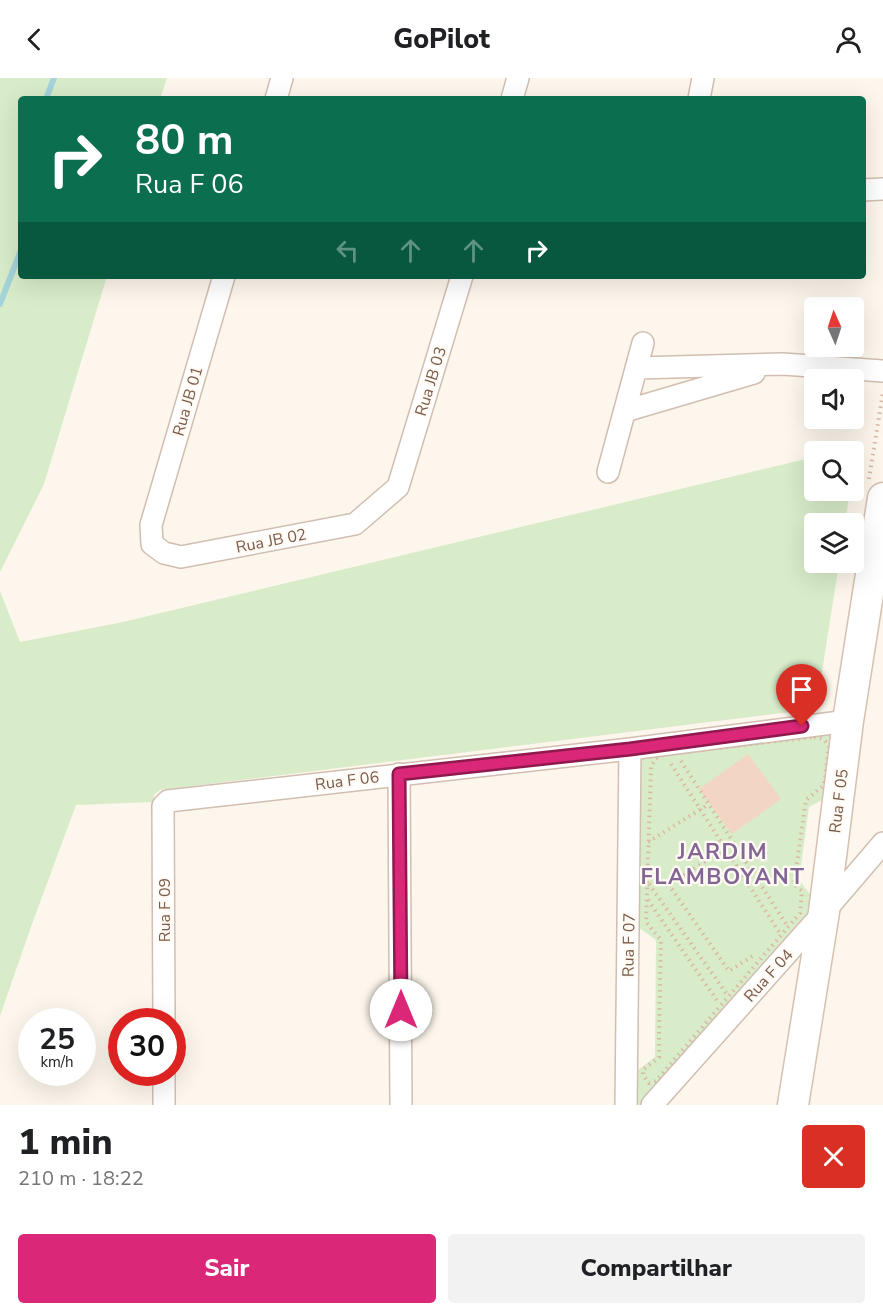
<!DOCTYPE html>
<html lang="pt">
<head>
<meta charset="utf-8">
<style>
  body { margin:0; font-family:"Nunito Sans",sans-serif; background:#f2f2f2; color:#202124; height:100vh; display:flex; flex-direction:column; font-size:22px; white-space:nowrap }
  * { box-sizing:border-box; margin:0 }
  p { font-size:20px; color:#757577 }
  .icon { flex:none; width:33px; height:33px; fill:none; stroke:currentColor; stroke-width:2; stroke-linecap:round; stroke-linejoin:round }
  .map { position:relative; height:1027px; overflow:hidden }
  .panel { display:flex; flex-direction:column; background:#fff; flex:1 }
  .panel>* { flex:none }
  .banner { position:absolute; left:18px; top:18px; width:848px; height:183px; border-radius:6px; box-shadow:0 6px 24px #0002; background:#0b6e4f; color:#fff; overflow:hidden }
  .needle { width:39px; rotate:357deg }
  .controls { position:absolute; left:804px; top:219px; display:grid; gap:12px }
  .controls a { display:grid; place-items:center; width:60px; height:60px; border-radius:6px; background:#fff; box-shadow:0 6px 24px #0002; font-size:30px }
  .speed { position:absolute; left:18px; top:930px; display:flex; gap:12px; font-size:30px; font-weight:700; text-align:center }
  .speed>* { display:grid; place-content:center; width:78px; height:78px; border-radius:50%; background:#fff; box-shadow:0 6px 24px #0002; line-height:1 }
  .speed small { font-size:15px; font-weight:400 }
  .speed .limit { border:9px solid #d22; background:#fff; color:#111 }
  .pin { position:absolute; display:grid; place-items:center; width:51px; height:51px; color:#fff; margin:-62px -26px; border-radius:50% 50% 50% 0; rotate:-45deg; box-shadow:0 0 6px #0007 }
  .pin .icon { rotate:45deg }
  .me { position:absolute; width:66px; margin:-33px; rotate:0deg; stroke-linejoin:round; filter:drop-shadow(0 0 4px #0008) }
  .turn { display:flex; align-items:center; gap:21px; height:126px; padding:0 18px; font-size:27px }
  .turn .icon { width:78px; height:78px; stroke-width:2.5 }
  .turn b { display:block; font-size:42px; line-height:51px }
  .lanes { display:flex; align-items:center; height:57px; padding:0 18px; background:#0003; justify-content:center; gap:30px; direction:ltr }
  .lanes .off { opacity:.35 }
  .round { display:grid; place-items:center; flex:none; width:63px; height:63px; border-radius:6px; background:#f2f2f2 }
  .summary { display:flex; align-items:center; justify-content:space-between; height:102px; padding:0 18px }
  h1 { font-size:36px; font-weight:800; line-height:45px }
  .cta { display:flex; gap:12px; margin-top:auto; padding:12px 18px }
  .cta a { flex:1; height:69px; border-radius:6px; background:#db2777; color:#fff; font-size:24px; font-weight:800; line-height:69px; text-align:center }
  .cta a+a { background:#f2f2f2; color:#202124 }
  header { display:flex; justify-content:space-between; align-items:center; height:78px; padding:0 18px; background:#fff; font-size:27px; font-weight:800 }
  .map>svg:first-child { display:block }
  .green { fill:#d8ecc9 }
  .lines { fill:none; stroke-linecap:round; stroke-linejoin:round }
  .stream { stroke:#a5d3da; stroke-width:6 }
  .building { fill:#f3d5c3 }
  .street-casing { stroke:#d1beb0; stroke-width:24 }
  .secondary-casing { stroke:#d6c0b0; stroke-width:33 }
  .path { stroke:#d9b8a5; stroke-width:4; stroke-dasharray:1.5 4.5; stroke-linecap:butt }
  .street { stroke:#fff; stroke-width:21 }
  .secondary { stroke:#fff; stroke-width:30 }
  .route-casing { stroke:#8e194d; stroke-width:15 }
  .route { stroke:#db2777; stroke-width:10 }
  .labels { text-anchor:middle; stroke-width:4.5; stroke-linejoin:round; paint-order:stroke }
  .street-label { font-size:16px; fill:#7a5c4d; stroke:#fffaf3 }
  .district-label { font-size:22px; font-weight:bold; letter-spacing:1.5px; fill:#846695; stroke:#fffaf3 }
</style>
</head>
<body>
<header><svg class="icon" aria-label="back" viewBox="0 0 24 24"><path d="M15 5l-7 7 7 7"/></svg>GoPilot<svg class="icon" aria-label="person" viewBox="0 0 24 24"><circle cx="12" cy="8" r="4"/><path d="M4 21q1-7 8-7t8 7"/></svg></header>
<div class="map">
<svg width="883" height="1027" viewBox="0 0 883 1027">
  <rect width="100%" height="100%" fill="#fdf6ec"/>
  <!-- green -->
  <path class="green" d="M0 0H167L160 21H21V198H107L44 406 0 494Z
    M814 379V412L850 413 845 445 814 446V484L839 485 819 613 809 626 807 632 160 712 154 717V724L76 727 32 846 0 938V513L20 564 123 544Z
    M848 643 839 713 809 729 799 802 824 834 652 1027H627L626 1001 655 979 656 862 628 842 630 671Z"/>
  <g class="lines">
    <!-- stream -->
    <path class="stream" d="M46 21 54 0
      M0 226 21 172"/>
  </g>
  <!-- building -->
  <path class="building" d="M748 676 781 721 732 756 699 711Z"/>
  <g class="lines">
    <!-- street casing -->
    <g class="street-casing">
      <path id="street" d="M276 21 282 0
        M512 21 518 0
        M699 21 703 0
        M862 112 883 111
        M224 198 151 447 152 466 164 475 181 479 355 446 398 409 462 198
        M637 290 783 286 883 293
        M625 333 754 295
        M608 394 643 265
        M399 696 401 1027
        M164 944 163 728 168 723 630 671 848 643
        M164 994V1027
        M626 1027 630 671
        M652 1027 824 834 883 765"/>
    </g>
    <!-- secondary casing -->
    <g class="secondary-casing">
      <path id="secondary" d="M793 1027 824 834 848 643 883 420"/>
    </g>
    <!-- path -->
    <path class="path" d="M869 401 883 314
      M814 659C822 660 826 662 829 669L824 707 806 722 794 806 802 813 800 835 656 1003 649 1005 643 997V992L659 979V954L661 862 646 844 651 688 656 681 664 676Z
      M681 683 786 846
      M671 686 779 854
      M648 764 709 726
      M725 770 669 807 729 893 756 876
      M649 806 726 915
      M648 822 718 924"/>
    <!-- street -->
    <use href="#street" class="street"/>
    <!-- secondary -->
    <use href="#secondary" class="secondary"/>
  </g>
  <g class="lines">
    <!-- route casing -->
    <g class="route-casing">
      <path id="route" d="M401 932 399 696 630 671 802 648"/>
    </g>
    <!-- route -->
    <use href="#route" class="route"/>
  </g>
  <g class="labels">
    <!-- street labels -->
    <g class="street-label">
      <text transform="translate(430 303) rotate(-73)" y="6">Rua JB 03</text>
      <text transform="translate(187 323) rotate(-74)" y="6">Rua JB 01</text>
      <text transform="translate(271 462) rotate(-11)" y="6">Rua JB 02</text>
      <text transform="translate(347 702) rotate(-7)" y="6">Rua F 06</text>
      <text transform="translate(838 723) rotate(-83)" y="6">Rua F 05</text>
      <text transform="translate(164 832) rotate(-90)" y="6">Rua F 09</text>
      <text transform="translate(628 867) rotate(-89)" y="6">Rua F 07</text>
      <text transform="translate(768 897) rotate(-48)" y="6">Rua F 04</text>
    </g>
    <!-- district labels -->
    <g class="district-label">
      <text x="723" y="781">JARDIM<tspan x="723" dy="25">FLAMBOYANT</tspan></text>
    </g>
  </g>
</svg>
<div class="controls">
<a><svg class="needle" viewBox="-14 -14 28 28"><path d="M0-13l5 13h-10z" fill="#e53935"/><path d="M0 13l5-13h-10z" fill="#757577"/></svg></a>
<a><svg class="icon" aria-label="sound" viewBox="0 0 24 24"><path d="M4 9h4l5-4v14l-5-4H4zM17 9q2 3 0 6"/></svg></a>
<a><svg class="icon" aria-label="search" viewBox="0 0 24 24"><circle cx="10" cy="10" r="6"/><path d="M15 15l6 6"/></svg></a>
<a><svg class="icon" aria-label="layers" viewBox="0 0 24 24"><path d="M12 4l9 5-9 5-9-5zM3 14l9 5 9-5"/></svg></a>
</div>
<div class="speed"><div>25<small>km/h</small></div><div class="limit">30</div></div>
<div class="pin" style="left:802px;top:648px;background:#d93025"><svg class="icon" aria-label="arrive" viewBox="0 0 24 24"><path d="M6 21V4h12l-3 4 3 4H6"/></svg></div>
<svg class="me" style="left:401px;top:932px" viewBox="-20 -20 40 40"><circle r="19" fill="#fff"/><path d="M0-13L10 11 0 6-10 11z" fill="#db2777"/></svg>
<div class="banner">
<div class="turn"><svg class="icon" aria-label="right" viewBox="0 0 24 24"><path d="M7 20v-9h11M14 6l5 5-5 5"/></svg><div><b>80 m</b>Rua F 06</div></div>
<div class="lanes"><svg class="icon off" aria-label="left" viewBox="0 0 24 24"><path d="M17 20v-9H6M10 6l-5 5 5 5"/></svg><svg class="icon off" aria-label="ahead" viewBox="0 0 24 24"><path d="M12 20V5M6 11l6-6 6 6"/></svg><svg class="icon off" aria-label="ahead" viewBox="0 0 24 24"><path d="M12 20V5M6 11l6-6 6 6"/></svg><svg class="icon" aria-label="right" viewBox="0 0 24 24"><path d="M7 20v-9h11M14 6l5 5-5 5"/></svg></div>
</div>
</div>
<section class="panel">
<div class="summary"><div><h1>1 min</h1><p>210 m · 18:22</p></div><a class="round" style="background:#d93025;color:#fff"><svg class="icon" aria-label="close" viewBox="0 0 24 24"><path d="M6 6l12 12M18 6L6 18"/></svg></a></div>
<div class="cta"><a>Sair</a><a>Compartilhar</a></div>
</section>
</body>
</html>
